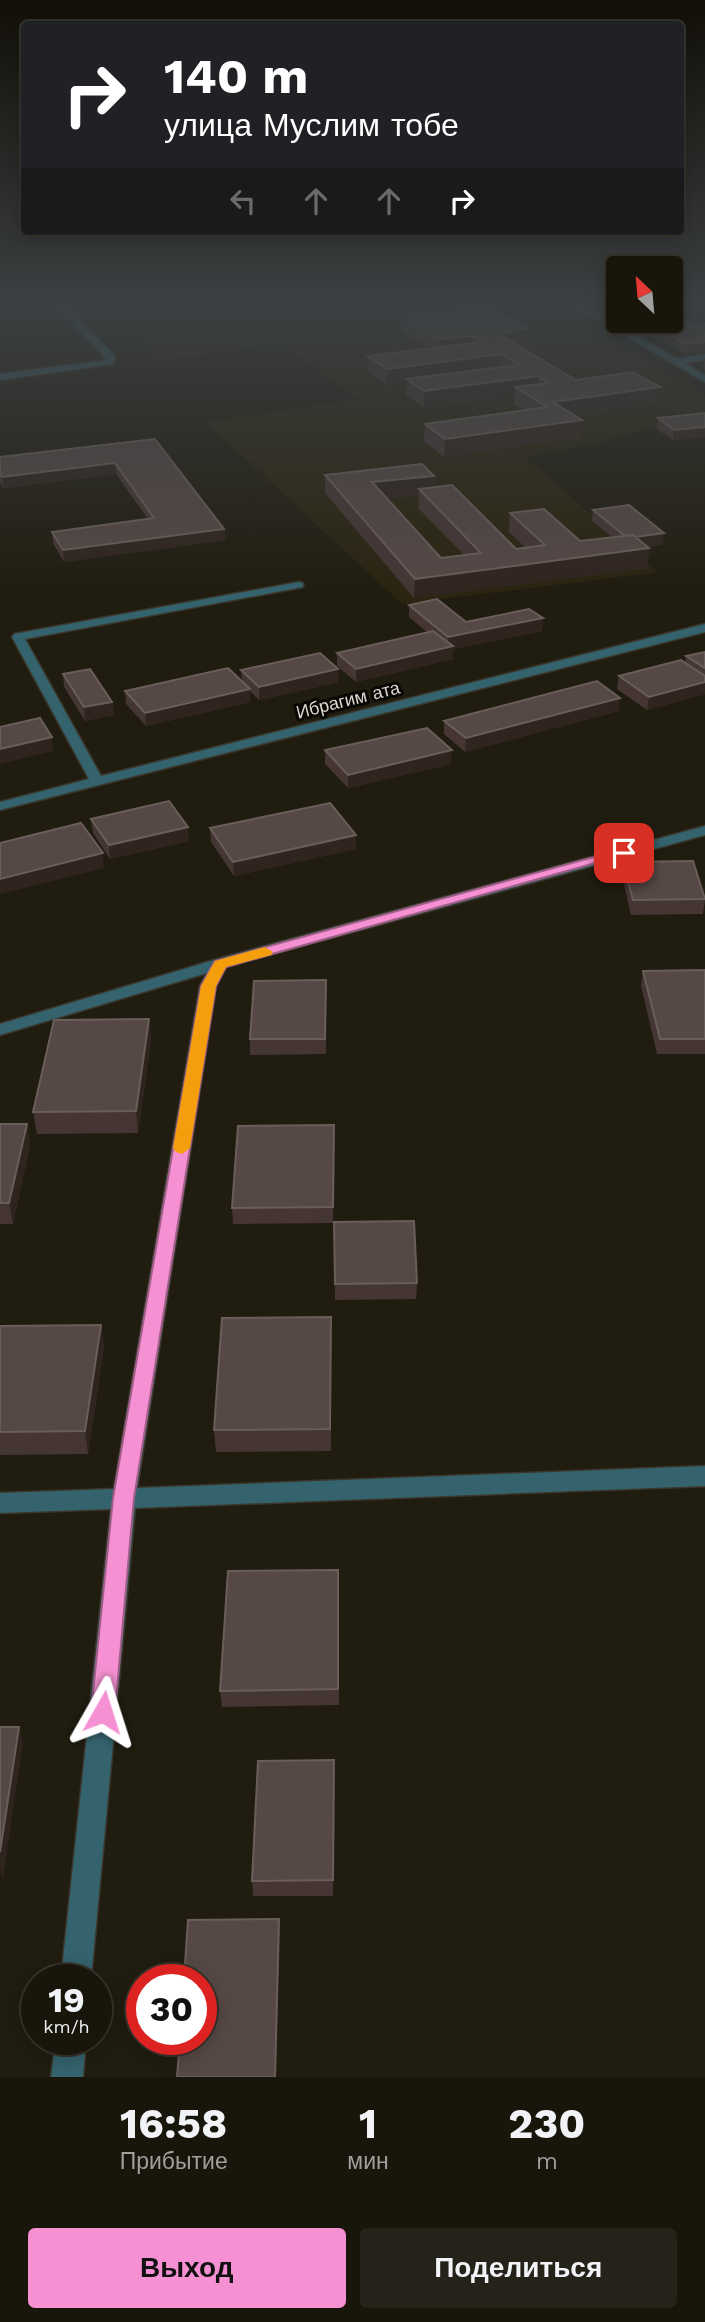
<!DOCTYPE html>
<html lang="ru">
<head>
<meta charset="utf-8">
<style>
  body { margin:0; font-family:"Work Sans",sans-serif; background:#252219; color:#f1f3f6; height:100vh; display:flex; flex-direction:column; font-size:26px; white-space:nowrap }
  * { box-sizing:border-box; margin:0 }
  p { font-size:23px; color:#9f9f9d }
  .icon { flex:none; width:38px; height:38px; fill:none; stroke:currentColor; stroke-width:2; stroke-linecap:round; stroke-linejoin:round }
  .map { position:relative; height:2077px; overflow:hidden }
  .drawer { display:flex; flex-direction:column; background:#18150b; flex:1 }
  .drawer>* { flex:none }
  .guide { position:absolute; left:21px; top:21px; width:663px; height:214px; border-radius:7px; box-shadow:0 4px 18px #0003,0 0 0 2px #36342c; background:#202124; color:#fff; overflow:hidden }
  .needle { width:46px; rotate:334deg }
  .fabs { position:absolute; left:606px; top:256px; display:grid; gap:14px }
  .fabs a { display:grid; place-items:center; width:77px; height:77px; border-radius:7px; background:#18150b; box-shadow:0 4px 18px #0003,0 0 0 2px #36342c; font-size:35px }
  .speed { position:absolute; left:21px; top:1964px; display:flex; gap:14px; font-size:35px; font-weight:700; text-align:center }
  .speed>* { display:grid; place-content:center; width:91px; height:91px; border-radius:50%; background:#18150b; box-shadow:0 4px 18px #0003,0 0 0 2px #36342c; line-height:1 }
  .speed small { font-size:18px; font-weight:400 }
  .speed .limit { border:10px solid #d22; background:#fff; color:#111 }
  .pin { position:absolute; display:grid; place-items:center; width:60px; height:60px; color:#fff; margin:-30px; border-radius:14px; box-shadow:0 4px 10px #0006 }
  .me { position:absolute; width:77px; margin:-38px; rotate:6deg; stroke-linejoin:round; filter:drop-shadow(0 0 5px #0008) }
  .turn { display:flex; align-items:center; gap:24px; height:147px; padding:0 28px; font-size:32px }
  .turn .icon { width:91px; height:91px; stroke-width:2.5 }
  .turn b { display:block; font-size:49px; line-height:60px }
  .lanes { display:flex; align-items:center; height:66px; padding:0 28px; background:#0003; justify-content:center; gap:35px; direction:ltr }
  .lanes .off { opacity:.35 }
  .eta { display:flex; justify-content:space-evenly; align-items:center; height:119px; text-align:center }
  .eta b { font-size:42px; font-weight:700; line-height:49px }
  .cta { display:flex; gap:14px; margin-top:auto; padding:14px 28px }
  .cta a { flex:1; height:80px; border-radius:7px; background:#f591d2; color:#111; font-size:28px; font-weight:700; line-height:80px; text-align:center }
  .cta a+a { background:#252219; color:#f1f3f6 }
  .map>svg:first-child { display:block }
  .built { fill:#2a2410 }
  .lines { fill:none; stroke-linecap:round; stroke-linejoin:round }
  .minor-casing { stroke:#3a362a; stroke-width:3 }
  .minor { fill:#34626d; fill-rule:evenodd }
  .wall { fill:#453634; fill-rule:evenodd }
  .shaded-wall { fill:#30241e }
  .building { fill:#554845; stroke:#6a5e5a; stroke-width:2 }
  .route { fill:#f591d2; stroke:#9f5e88; stroke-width:2 }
  .slow { fill:#f59e0b }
  .labels { text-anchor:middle; stroke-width:6; stroke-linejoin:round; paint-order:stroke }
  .far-street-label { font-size:18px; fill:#dbd8d0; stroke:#080703 }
</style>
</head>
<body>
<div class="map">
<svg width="705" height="2077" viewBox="0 0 705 2077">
  <rect width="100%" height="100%" fill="#201c0f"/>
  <!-- built -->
  <path class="built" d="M101 303H550L705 396V411L685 418 594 444 525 457 658 572 402 604 206 422 359 399 280 343 161 361Z"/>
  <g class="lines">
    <!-- minor casing -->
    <g class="minor-casing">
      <path id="minor" d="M54 303H63L115 356 113 364 0 380V374L107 360Z
        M570 303H580L632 333 705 323V327L639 337 677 359 705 354V360L684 363 705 375V382Z
        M299 582 303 583V587L25 639 101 776 705 624V632L0 810V802L89 779 12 637 14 634Z
        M705 826V835L226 967 216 986 137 1488 705 1466V1486L135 1508 91 1979H61L111 1509 0 1513V1493L114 1489 200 986 207 973 0 1035V1024L214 960Z
        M56 2039H86L83 2077H51Z"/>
    </g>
    <!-- minor -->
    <use href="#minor" class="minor"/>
  </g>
  <!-- wall -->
  <path class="wall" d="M600 303H618V315L600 306Z
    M402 316 527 344 518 345 576 380 658 403 574 415 580 437 444 457 424 441 425 424 525 410 514 404 515 396 424 408 406 395 407 382 387 385 368 372V356L429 348 402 331Z
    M628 320H660V322L636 325Z
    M653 327 705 330V352L686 354 652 336Z
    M705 358V370L703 368 704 359Z
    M705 413V437L673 440 657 429 658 418Z
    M155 439 224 529 225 540 64 562 53 543 52 532 148 519 116 474 3 488 0 482V457Z
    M325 475 433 488 516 549 526 548 509 532 510 513 580 541 612 537 592 521 593 510 663 544 647 547 649 548 647 568 414 598 325 493ZM419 495 418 508 464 555 441 558 387 499Z
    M409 605 466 622 543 618 542 631 453 649V659L356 682 337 666V653L427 632 409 617Z
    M705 652V694L647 710 617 689 619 676 685 663 686 656Z
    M241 670 339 682 259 700 250 691V702L146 726 126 704 125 691 242 682Z
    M63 674 112 702 114 715 85 721 64 687Z
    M619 711 465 752 444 734V721Z
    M325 750 451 764 348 788 325 764Z
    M91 819 189 841 110 859 93 833Z
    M210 828 356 849 234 876 211 842Z
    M623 862 705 899 703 914 631 915 622 876Z
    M705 970V1054H657L641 986 643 971Z
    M326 980V1054L250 1055V1039Z
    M149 1019 151 1040 138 1133 37 1134 33 1112Z
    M0 1124H27L30 1145 13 1224H0Z
    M334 1125 333 1223 233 1224 232 1208Z
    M334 1222 417 1283 416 1299 335 1300Z
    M331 1317V1451L216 1452 214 1430Z
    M101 1325 104 1347 88 1454 0 1455V1326Z
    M338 1570 339 1705 222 1707 220 1691Z
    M334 1760 333 1896H253L252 1881Z"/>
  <!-- shaded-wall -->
  <path class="shaded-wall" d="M637 320H660V322L636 325Z
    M528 329 527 344 496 348 497 333Z
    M472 336V351L440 355V339Z
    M705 342V352L686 354 687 344Z
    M502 354 501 370 407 379V382L387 385V369Z
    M538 376 537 393 515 387V396L424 408V391Z
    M660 387 658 403 552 418 553 402Z
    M582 420 580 437 444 457 445 439Z
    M705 427V437L673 440 674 430Z
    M115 463 116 474 3 488 2 477Z
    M434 476 433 494 419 489V495L372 501V482Z
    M224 529 225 540 64 562 63 550Z
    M664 533 663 544 626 549 627 538Z
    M649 548 647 568 414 598 415 579Z
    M543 618 542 631 453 649V659L356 682V669L448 647V637Z
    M338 669 339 682 259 700V687Z
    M705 682V694L647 710 649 697Z
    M250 689V702L146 726 145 713Z
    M620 698 619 711 465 752 466 738Z
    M112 702 114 715 85 721 84 707Z
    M52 737 53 751 0 764V749Z
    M452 750 451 764 348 788V775Z
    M188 827 189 841 110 859 109 845Z
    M356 835V849L234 876 233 862Z
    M103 853 104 868 0 894V879Z
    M149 1019 151 1040 138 1133 136 1111Z
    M27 1124 30 1145 13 1224 9 1203Z
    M101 1325 104 1347 88 1454 85 1431Z
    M19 1727 23 1743 3 1878 0 1868V1852Z
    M279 1919 280 1934 276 2077H275Z"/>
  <!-- building -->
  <path class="building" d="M487 306 528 329 497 333 576 380 633 372 660 387 553 402 582 420 445 439 425 424 547 407 515 387 548 383 538 376 424 391 407 379 519 365 502 354 387 369 368 356 482 342 472 336 440 339 402 316Z
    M689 322 705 330V342L687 344 653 327Z
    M705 413V427L674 430 658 418Z
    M155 439 224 529 63 550 52 532 154 518 115 463 2 477 0 474V457Z
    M422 464 434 476 372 482 441 558 481 553 419 489 452 485 516 549 545 545 510 513 544 509 580 541 633 535 649 548 415 579 325 475Z
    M629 505 664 533 635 537 633 535 625 536 593 510Z
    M437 599 466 622 529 609 543 618 448 637 409 605Z
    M433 631 453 646 356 669 337 653Z
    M705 652V668L686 656Z
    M320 653 338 669 259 687 241 670Z
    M681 660 705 676V682L649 697 619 676Z
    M228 668 250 689 145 713 125 691Z
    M90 669 112 702 84 707 63 674Z
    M597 681 620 698 466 738 444 721Z
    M40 718 52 737 0 749V727Z
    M427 728 452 750 348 775 325 750Z
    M169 801 188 827 109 845 91 819Z
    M330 803 356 835 233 862 210 828Z
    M81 823 103 853 0 879V843Z
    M693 861 705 899 633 900 623 862Z
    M705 970V1039H660L643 971Z
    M326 980 325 1039H250L254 981Z
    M149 1019 136 1111 33 1112 54 1020Z
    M0 1124H27L9 1203H0Z
    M334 1125 333 1207 232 1208 238 1126Z
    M414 1221 417 1283 335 1284 334 1222Z
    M331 1317 330 1429 214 1430 222 1318Z
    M101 1325 85 1431 0 1432V1326Z
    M338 1570V1689L220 1691 228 1571Z
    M0 1727H19L0 1852Z
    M334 1760 333 1880 252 1881 258 1761Z
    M279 1919 275 2077H177L180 2039H201V1979H184L188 1920Z"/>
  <!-- sky -->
  <linearGradient id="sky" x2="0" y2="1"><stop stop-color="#120f08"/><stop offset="0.51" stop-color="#3c4042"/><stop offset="1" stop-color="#3c4042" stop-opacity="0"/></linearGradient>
  <rect width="705" height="594" fill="url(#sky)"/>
  <!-- route -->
  <path class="route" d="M619 850 631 853 226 967 216 986 134 1498 115 1712 111 1720 103 1723 94 1720 91 1712 113 1498 201 986 213 964 215 961Z"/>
  <!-- slow -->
  <path class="slow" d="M265 947 273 952 271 955 226 967 216 986 190 1148 182 1154 176 1152 173 1148 201 986 215 961Z"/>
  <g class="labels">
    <!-- far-street labels -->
    <g class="far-street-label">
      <text transform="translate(348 700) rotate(-14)" y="6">Ибрагим ата</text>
    </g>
  </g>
</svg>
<div class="fabs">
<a><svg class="needle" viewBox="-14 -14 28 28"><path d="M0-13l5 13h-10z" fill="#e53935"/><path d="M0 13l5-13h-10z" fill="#9f9f9d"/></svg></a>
</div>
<div class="speed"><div>19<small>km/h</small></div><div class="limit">30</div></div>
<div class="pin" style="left:624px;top:853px;background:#d93025"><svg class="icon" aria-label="arrive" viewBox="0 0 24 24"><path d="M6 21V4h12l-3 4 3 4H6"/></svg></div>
<svg class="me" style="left:103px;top:1712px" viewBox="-20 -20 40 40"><path d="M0-17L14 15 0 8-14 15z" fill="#f591d2" stroke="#fff" stroke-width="4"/></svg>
<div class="guide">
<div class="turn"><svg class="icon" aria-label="right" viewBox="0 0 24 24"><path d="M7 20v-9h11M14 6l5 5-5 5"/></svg><div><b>140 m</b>улица Муслим тобе</div></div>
<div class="lanes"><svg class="icon off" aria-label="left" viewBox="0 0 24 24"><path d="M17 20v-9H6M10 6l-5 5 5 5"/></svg><svg class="icon off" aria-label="ahead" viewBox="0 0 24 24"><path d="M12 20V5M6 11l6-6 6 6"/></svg><svg class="icon off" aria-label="ahead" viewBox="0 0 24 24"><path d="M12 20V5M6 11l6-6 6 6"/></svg><svg class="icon" aria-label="right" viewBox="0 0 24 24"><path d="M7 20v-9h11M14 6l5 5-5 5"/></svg></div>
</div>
</div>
<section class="drawer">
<div class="eta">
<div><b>16:58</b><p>Прибытие</p></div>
<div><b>1</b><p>мин</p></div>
<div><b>230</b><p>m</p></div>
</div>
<div class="cta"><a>Выход</a><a>Поделиться</a></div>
</section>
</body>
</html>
